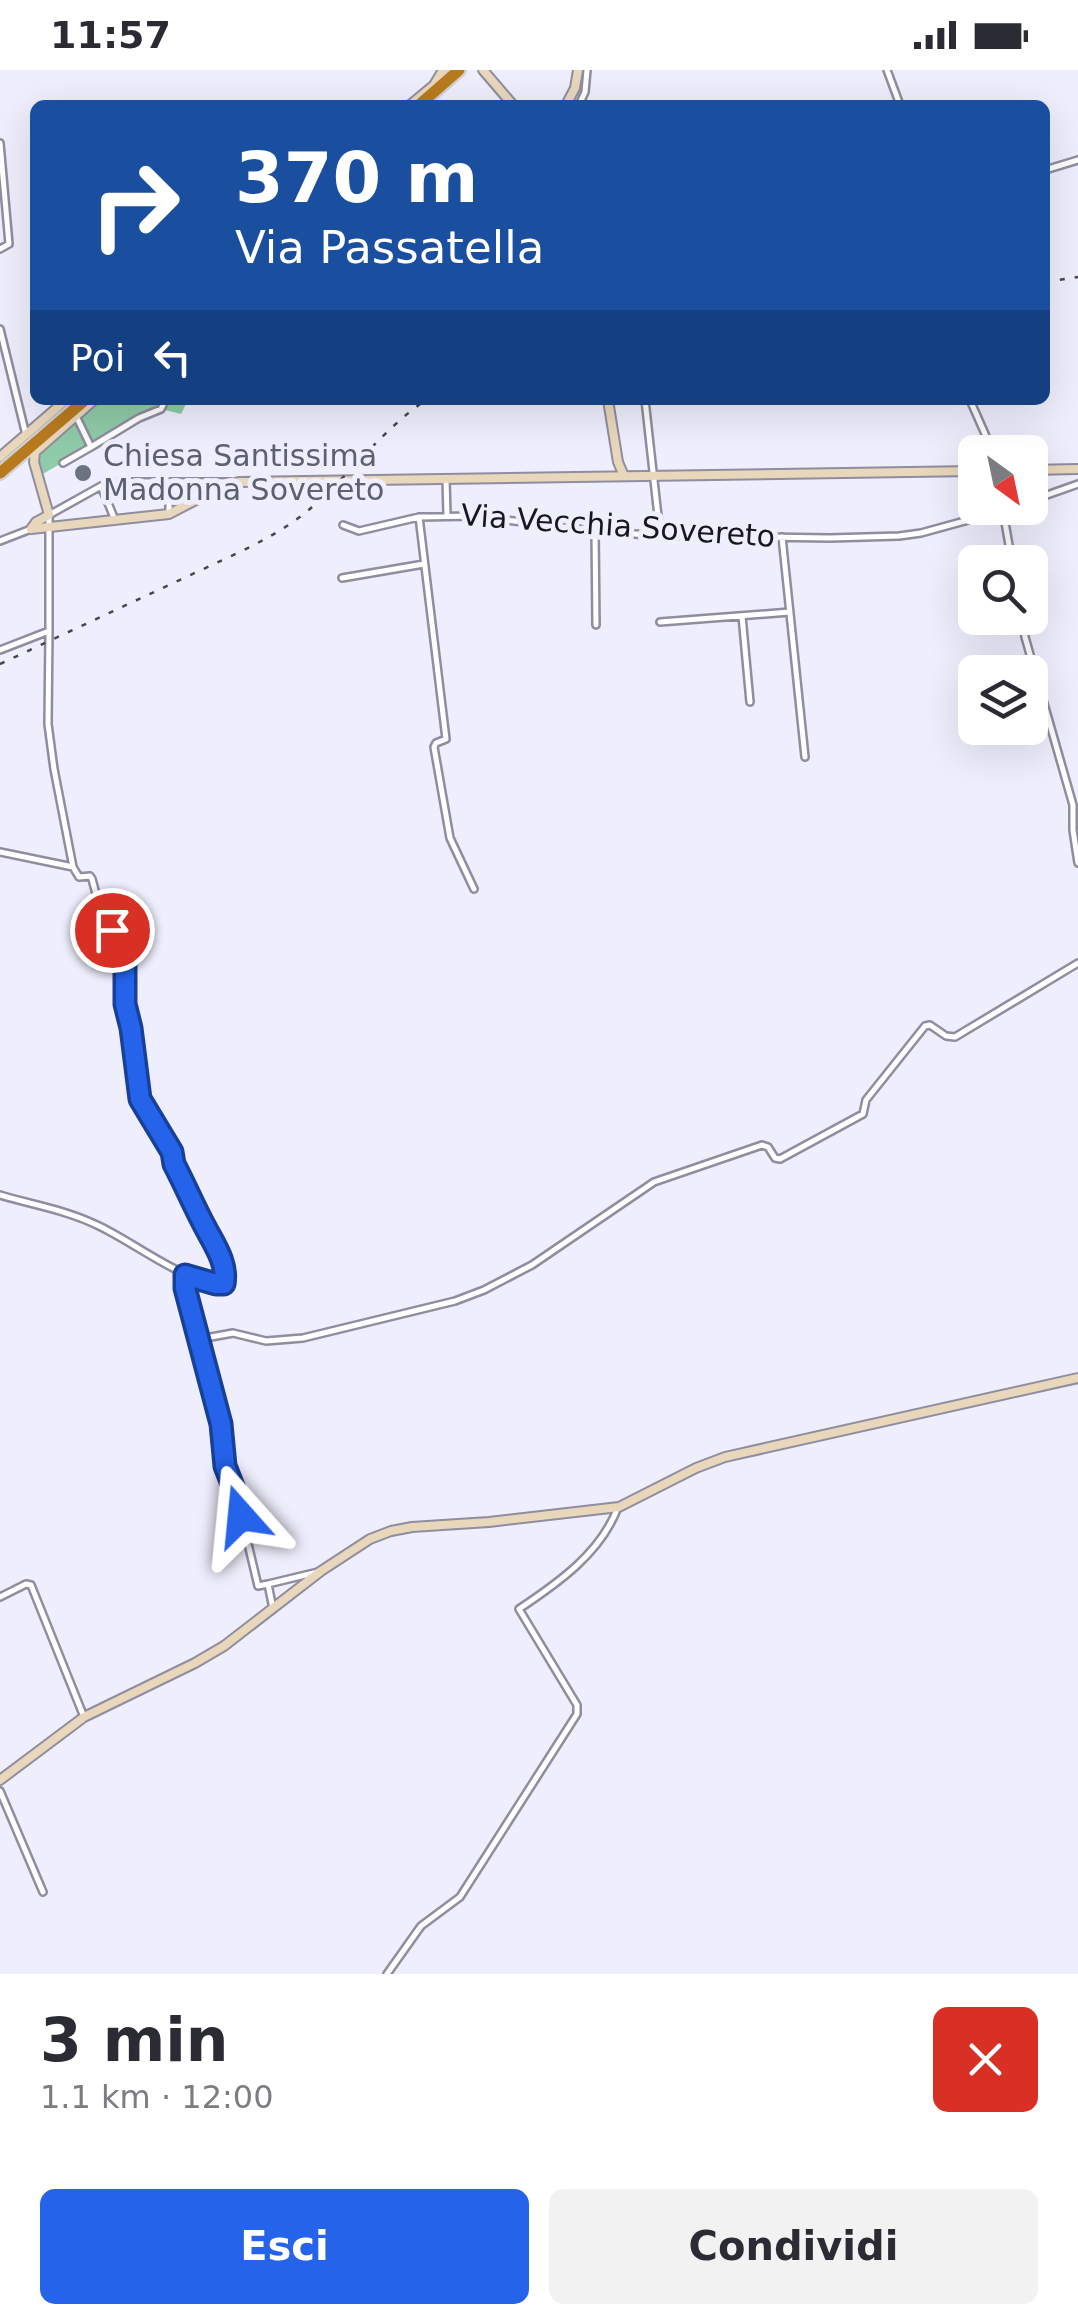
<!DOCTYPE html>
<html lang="it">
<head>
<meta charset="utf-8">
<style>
  body { margin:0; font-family:"DejaVu Sans",sans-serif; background:#f2f2f3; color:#2b2b33; height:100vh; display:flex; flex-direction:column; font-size:38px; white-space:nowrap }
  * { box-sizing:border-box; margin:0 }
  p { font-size:32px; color:#7c7c81 }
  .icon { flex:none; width:55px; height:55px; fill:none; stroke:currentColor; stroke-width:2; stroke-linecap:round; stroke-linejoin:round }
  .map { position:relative; height:1904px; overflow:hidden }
  .side { display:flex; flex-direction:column; background:#fff; flex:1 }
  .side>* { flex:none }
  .banner { position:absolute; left:30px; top:30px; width:1020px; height:305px; border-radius:15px; box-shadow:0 10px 40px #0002; background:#1a4fa0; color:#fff; overflow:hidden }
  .needle { width:65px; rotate:147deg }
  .controls { position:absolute; left:958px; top:365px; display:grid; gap:20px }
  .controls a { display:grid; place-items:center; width:90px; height:90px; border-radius:15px; background:#fff; box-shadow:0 10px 40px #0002; font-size:50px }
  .pin { position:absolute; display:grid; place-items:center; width:85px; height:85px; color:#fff; margin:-42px; border:5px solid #fff; border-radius:50%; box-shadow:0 2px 10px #0007 }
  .me { position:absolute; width:110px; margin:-55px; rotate:342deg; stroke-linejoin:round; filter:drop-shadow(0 0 8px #0008) }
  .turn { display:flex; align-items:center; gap:35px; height:210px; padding:0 40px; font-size:45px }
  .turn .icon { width:130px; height:130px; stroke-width:2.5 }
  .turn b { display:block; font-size:70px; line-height:85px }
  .then { display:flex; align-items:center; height:95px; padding:0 40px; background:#0003; gap:20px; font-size:38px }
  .round { display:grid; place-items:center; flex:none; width:105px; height:105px; border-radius:15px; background:#f2f2f3 }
  .head { display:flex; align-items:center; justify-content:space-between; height:170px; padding:0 40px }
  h1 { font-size:60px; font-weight:600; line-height:75px }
  .action { display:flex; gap:20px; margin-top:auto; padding:20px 40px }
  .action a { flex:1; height:115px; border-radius:15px; background:#2563eb; color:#fff; font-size:40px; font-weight:600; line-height:115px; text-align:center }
  .action a+a { background:#f2f2f3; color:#2b2b33 }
  .status { display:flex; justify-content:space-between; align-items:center; height:70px; padding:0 50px; background:#fff; direction:ltr }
  .status svg { height:28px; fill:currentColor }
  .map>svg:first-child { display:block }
  .forest { fill:#8fcba8 }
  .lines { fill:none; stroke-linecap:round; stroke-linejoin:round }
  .street-casing { stroke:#8f8d9f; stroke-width:10 }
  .secondary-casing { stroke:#8f8d9f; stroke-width:12 }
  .highway-casing { stroke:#d1d1d2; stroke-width:16 }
  .street { stroke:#fff; stroke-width:5 }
  .secondary { stroke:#e9d7bc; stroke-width:8 }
  .highway { stroke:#b77b1e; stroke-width:11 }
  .rail { stroke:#47464e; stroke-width:2.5; stroke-dasharray:5 10; stroke-linecap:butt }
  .route-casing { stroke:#184099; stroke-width:25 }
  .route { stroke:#2563eb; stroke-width:18 }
  .worship-dot { fill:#6b7280; stroke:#efeefd; stroke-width:4 }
  .labels { text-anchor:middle; stroke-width:10; stroke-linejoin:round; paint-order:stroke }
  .worship-label { font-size:30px; fill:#5b616d; stroke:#efeefd; text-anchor:start }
  .street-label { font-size:30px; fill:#17171d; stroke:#efeefd }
</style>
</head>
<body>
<div class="status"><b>11:57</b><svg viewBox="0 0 49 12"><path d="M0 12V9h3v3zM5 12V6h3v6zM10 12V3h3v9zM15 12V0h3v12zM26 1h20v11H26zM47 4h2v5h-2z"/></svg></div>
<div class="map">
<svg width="1078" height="1904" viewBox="0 0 1078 1904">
  <rect width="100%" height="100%" fill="#efeefd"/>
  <!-- forest -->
  <path class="forest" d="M100 330H184L187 332 181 344 165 340 139 348 41 405 36 387Z"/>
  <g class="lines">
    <!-- street casing -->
    <g class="street-casing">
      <path id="street" d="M887 0 900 35
        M579 35 585 22 587 0
        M0 73 9 174 0 179
        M1045 100 1078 90
        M0 259 26 365
        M645 330 660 464
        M970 330 993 382
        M91 377 139 348 161 339 163 335
        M63 393 91 377 76 346
        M446 409 447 445
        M101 416 115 450
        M1030 431 1078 414
        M1003 441 1012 492
        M169 444V413
        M419 447 446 669 436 673 434 677 450 768 474 819
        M343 455 359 461 419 447 473 446 595 461 648 465 830 468 899 466 921 463 1012 438
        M595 461 596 555
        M782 467 805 687
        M0 471 31 459
        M342 508 424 494
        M742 546 750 632
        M1022 548 1025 567 1073 735V760L1078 793
        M660 552 790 542
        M0 580 49 561V445L101 416 120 412H230
        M0 782 73 797
        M0 1125C33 1135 67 1140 99 1156 140 1176 174 1206 220 1215L226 1212 216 1175 205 1158 174 1094 172 1082 140 1029 131 958 125 934V885L99 835 92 809 90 806 79 807 73 797 54 699 48 654 49 561
        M185 1205V1218L221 1354 225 1396 235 1419 258 1516 268 1514
        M200 1269 233 1263 266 1271 303 1268 455 1231 484 1220 532 1195 654 1112 762 1075 768 1077 775 1088 780 1089 863 1044 866 1030 925 956 930 955 946 966 955 967 1078 893
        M0 1527 26 1514 31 1515 84 1647
        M273 1539 268 1514 318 1502
        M0 1721 43 1822
        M387 1904 421 1856 460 1827 577 1644V1635L519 1539C558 1513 601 1483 618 1437"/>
    </g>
    <!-- secondary casing -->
    <g class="secondary-casing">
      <path id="secondary" d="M483 0 513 35
        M410 35 434 15 443 0
        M566 35 575 18 578 0
        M608 330 618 392 624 406
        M0 387 66 330
        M1030 400 1078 399
        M31 459 169 444 221 417 239 412 975 401
        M31 459 36 452 49 445 34 392 35 382 94 330
        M0 1710 84 1647 195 1593 224 1576 321 1501 370 1469 391 1461 412 1457 489 1452 619 1437 696 1398 725 1387 1078 1308"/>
    </g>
    <!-- highway casing -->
    <g class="highway-casing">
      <path id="highway" d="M419 35 459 0
        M0 403 85 330"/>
    </g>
    <!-- street -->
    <use href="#street" class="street"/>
    <!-- secondary -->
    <use href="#secondary" class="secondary"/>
    <!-- highway -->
    <use href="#highway" class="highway"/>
    <!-- rail -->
    <path class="rail" d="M1045 212 1078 207
      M0 594 244 480C266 469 286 458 305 443 348 408 380 361 426 330"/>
  </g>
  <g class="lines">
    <!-- route casing -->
    <g class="route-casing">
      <path id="route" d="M112 860 125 886V934L131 958 140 1029 172 1082 174 1094C184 1113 193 1134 203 1153 213 1173 228 1192 224 1214H216L185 1205V1218L221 1354 225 1396 234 1419 241 1446"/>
    </g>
    <!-- route -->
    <use href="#route" class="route"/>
  </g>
  <!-- markers -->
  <circle class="worship-dot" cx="83" cy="403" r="10"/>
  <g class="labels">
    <!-- worship labels -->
    <g class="worship-label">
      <text x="103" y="396">Chiesa Santissima<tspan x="103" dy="34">Madonna Sovereto</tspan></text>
    </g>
    <!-- street labels -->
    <g class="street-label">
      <text transform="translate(618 456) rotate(4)" y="10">Via Vecchia Sovereto</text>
    </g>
  </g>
</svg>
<div class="controls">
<a><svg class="needle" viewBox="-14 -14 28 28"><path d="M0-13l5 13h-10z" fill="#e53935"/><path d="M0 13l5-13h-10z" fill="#7c7c81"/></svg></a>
<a><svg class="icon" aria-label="search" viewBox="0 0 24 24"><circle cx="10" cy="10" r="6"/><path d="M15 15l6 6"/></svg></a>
<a><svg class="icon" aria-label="layers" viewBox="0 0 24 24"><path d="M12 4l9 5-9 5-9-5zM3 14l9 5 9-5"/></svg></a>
</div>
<div class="pin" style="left:112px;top:860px;background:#d93025"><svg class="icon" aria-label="arrive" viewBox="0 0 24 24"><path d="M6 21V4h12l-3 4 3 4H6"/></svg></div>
<svg class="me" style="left:241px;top:1446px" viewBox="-20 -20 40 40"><path d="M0-17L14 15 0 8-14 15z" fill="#2563eb" stroke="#fff" stroke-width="4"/></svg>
<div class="banner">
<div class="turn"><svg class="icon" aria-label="right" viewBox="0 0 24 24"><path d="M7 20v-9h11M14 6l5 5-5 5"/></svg><div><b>370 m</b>Via Passatella</div></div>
<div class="then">Poi<svg class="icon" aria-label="left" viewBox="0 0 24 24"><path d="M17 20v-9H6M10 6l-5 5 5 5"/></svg></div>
</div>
</div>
<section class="side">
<div class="head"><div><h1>3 min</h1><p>1.1 km · 12:00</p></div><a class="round" style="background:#d93025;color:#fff"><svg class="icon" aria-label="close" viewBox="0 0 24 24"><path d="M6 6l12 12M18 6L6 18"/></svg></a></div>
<div class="action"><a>Esci</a><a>Condividi</a></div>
</section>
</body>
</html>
